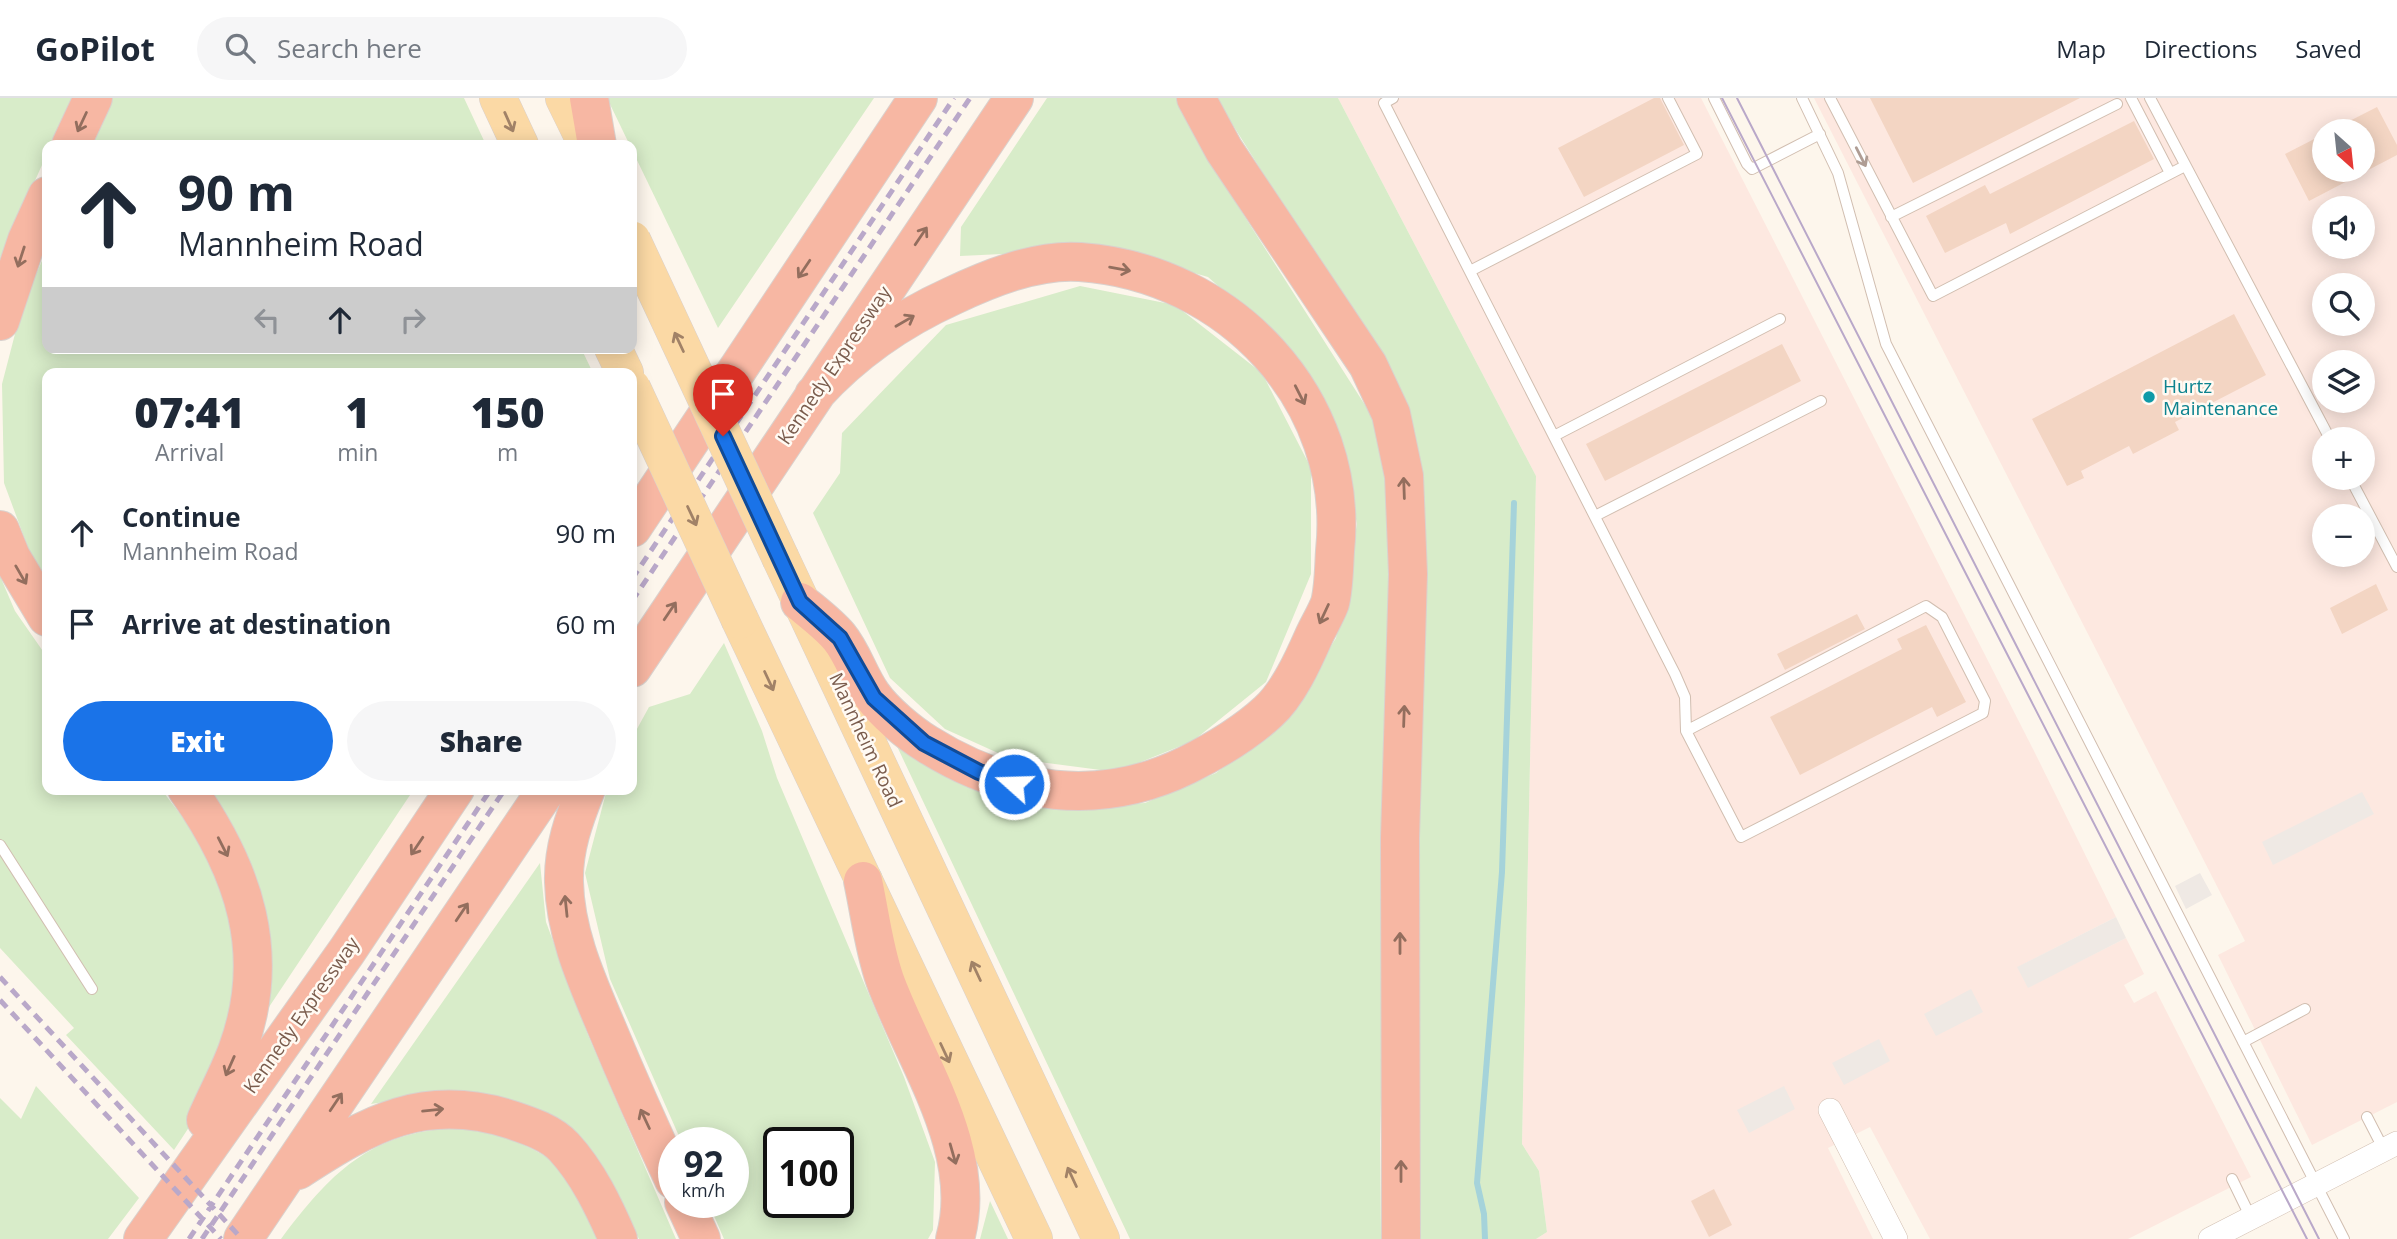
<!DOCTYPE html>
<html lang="en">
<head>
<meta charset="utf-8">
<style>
  body { margin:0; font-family:"Open Sans",sans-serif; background:#f6f6f7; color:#1f2937; height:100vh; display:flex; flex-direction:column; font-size:26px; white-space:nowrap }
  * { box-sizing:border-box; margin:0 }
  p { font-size:23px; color:#747a83 }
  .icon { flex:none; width:38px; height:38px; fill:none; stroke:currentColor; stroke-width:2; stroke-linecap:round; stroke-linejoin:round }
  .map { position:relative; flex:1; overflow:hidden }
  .details { position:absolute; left:42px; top:270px; width:595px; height:427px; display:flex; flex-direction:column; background:#fff; border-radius:14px; box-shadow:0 4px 18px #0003 }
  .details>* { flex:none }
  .hud { position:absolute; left:42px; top:42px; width:595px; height:214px; border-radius:14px; box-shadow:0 4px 18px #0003; background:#fff; color:#1f2937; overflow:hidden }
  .needle { width:46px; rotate:153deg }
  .fabs { position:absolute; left:2312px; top:21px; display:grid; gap:14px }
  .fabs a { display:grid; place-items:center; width:63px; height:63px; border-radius:50%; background:#fff; box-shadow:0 4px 18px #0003; font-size:35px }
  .speed { position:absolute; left:658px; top:1029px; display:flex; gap:14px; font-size:35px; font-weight:700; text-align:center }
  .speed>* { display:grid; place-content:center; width:91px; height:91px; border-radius:50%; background:#fff; box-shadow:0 4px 18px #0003; line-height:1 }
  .speed small { font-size:18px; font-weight:400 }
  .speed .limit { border:4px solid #111; border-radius:10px; background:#fff; color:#111 }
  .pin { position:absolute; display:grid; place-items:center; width:60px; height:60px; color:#fff; margin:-72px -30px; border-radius:50% 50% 50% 0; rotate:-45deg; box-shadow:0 0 7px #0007 }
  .pin .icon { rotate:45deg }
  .me { position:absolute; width:77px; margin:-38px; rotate:290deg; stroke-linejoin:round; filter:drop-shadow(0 0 5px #0008) }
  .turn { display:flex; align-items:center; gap:24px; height:147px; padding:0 21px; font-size:32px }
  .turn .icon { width:91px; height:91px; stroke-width:2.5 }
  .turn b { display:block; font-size:49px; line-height:60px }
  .lanes { display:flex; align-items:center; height:66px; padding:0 21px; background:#0003; justify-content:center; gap:35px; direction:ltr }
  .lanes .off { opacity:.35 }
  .eta { display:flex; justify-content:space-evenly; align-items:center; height:119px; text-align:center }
  .eta b { font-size:42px; font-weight:800; line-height:49px }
  .primary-button { display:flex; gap:14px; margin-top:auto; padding:14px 21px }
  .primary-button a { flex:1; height:80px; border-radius:42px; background:#1a73e8; color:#fff; font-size:28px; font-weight:800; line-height:80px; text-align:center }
  .primary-button a+a { background:#f6f6f7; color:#1f2937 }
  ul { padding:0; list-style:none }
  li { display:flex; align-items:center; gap:21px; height:91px; padding:0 21px }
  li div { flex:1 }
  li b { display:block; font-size:26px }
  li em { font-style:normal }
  header { display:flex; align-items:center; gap:42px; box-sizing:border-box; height:98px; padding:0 35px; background:#fff; border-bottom:2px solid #e0e1e3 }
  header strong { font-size:33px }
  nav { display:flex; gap:38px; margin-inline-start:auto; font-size:24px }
  .search { width:490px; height:63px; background:#f6f6f7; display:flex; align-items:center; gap:18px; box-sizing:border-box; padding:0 24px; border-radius:38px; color:#747a83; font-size:26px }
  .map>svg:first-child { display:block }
  .commercial { fill:#fde8e0; fill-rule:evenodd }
  .industrial { fill:#efe9e4 }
  .green { fill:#d8ecc9; fill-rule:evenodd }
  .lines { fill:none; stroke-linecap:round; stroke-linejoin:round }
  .stream { stroke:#a5d3da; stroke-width:6 }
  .building { fill:#f3d5c3 }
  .lane-casing { stroke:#d1beb0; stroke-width:12 }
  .street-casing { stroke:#d1beb0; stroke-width:24 }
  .primary-casing { stroke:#dad1cd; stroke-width:38 }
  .highway-casing { stroke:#dad1cd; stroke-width:40 }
  .lane { stroke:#fff; stroke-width:10 }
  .street { stroke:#fff; stroke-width:23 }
  .primary { stroke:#fbd9a5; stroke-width:37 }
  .highway { stroke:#f7b7a3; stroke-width:38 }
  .tram { stroke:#b9a8c9; stroke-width:2 }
  .rail { stroke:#b9a8c9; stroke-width:5; stroke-dasharray:10 7; stroke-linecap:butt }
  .primary-bridge-casing { stroke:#dad1cd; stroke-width:38; stroke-linecap:butt }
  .primary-bridge { stroke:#fbd9a5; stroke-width:37 }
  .oneway { stroke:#936e5e }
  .oneway2 { stroke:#a18267 }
  .oneway3 { stroke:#af9d94 }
  .route-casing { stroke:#114b97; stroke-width:18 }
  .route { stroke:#1a73e8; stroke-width:12 }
  .culture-dot { fill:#0f9aa8; stroke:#fffaf3; stroke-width:2.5 }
  .labels { text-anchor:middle; stroke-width:5; stroke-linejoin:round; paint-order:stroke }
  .street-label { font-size:19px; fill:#7a5c4d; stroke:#fffaf3 }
  .culture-label { font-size:19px; fill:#0d838f; stroke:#fffaf3; text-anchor:start }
</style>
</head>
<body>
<header>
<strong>GoPilot</strong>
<div class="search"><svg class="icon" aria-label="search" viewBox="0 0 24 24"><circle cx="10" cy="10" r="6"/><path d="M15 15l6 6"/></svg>Search here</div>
<nav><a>Map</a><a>Directions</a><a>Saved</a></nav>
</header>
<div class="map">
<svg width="2397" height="1141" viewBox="0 0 2397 1141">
  <rect width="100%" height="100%" fill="#fdf6ec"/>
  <!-- commercial -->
  <path class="commercial" d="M1338 0H1701L2034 653 2116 819 2018 869 2028 889 2126 840 2144 876 2124 887 2134 905 2156 893 2251 1079 2128 1141H1930L1870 1029 1828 1050 1873 1141H1536L1547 1134 1539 1073 1522 1046 1536 378Z
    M1814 0H2397V1004L2312 1047 2218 857 2245 843ZM2324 33H2362V72H2324ZM2324 110H2362V149H2324ZM2324 187H2362V226H2324ZM2324 264H2362V303H2324ZM2324 341H2362V380H2324ZM2324 418H2362V457H2324Z"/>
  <!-- industrial -->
  <path class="industrial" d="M2362 694 2374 716 2273 767 2262 744Z
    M2200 775 2212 797 2186 811 2175 788Z
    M2116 819 2126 840 2028 890 2017 869Z
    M1971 891 1983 914 1936 938 1924 916Z
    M1879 941 1890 963 1844 987 1832 965Z
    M1784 988 1795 1011 1749 1035 1737 1012Z"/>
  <!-- green -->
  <path class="green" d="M0 0H73L51 47H47V56L0 160Z
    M112 0H464L486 47H92Z
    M607 0H874L718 230Z
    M1047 0H1176L1206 58 1372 318 1390 397 1392 522 1380 1043 1381 1141H1130L895 644 990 700 1063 710 1145 705 1216 675 1286 621 1336 540 1357 426 1336 326 1283 245 1208 179 1111 151 960 158 961 129Z
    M1216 0H1338L1536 378 1522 1046 1539 1073 1547 1134 1536 1141H1416L1417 836 1425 443 1421 365 1397 289Z
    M47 151V250H581L593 275H47V491L39 479 4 385 2 286 22 209Z
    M1080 188 1175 207 1262 275 1311 370V476L1266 584 1193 643 1116 674 1009 660 945 631 890 580 813 415 840 375 842 335 946 227Z
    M0 478 15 513 47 559V691H161L204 747 227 791 244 902 203 1008 174 1052 66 937 74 930 0 850Z
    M724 545 762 633 777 680 904 979 935 1064 933 1132 928 1141H724L708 1104H733V1045H682L610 881 585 775 607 691H632V640L649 609 690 596ZM779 1045H838V1104H779Z
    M210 691H414L269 909 268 839Z
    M540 765 546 824 588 937 676 1141H639L593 1055 536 1011 457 993 371 1006Z
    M36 988 139 1100 108 1141H0V1000L21 1021Z
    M456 1030C490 1034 531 1044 558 1068 576 1085 586 1119 597 1141H281C330 1076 369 1034 456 1030Z
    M990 1103 1008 1141H980Z"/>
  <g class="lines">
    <!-- stream -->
    <path class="stream" d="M1485 1141 1484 1116 1477 1085 1502 774 1514 405"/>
  </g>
  <!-- building -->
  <path class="building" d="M1654 0H1660L1684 47 1584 99 1558 50Z
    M1870 0H2080L1913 85Z
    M2377 9 2397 47V57L2309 103 2285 56 2324 36V72H2362V33H2330Z
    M2134 23 2154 61 2010 136 2006 125 1945 155 1926 118 1985 87 1990 96Z
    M2234 216 2266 277 2175 324 2179 332 2133 356 2129 348 2081 373 2084 380 2067 388 2032 321Z
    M1782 246 1801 283 1605 383 1586 346Z
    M2376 486 2388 512 2342 536 2330 510Z
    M1857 516 1865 531 1785 572 1777 556Z
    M1926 527 1966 604 1937 619 1932 609 1800 677 1770 619 1902 551 1897 541Z
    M1714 1091 1732 1127 1709 1139 1691 1103Z"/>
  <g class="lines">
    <!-- lane casing -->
    <g class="lane-casing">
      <path id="lane" d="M1393 0 1384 5 1675 576 1685 599 1686 633 1741 739 1983 615 1985 603 1942 519 1926 508 1686 633
        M1714 0 1747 66 1752 71 1820 36
        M1802 0 1838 75 1886 246 2344 1141
        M1830 0 1933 198 2185 68
        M2131 0 2170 75
        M2150 0 2330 341
        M1891 119 2117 6
        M1470 173 1697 56 1668 0
        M1554 338 1780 221
        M2350 380 2397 469
        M1595 418 1821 303
        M0 747 92 891
        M2243 944 2305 911
        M2367 1019 2384 1052
        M2232 1081 2251 1120"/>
    </g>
    <!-- street casing -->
    <g class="street-casing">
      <path id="street" d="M1830 1012 1896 1141
        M2210 1141 2397 1045"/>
    </g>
    <!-- primary casing -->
    <g class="primary-casing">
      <path id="primary" d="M498 0 520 47
        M564 0 587 47
        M613 250 625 275
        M781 461 1101 1141
        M740 522 1034 1141"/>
    </g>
    <!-- highway casing -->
    <g class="highway-casing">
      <path id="highway" d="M589 0 597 47
        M1196 0 1224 52 1368 267 1391 316 1404 378 1408 476 1400 740 1401 1141
        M71 47 93 0
        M0 223 27 142 47 98
        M632 430 918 0
        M0 432 11 459 47 519
        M800 504C813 515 828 526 839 539 853 556 859 579 872 597 884 614 909 635 927 646 1008 697 1100 710 1187 667 1217 652 1244 636 1268 614 1288 596 1303 563 1314 538 1319 527 1326 516 1330 505 1334 489 1334 469 1335 453 1351 302 1229 174 1080 164 1037 161 990 180 952 198 899 222 854 253 814 297
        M632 570 1014 0
        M187 691C244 772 273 856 237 953 228 977 216 999 206 1022
        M586 691C574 721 563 751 564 784 565 834 586 881 605 926 627 979 650 1031 674 1082
        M863 783C870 815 874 851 885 882 914 962 980 1053 955 1141
        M298 1072C370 1025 425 994 512 1022 530 1028 551 1035 564 1049 588 1075 604 1109 618 1141
        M684 1104 701 1141
        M143 1141 347 853 455 691
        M243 1141 547 691"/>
    </g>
    <!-- lane -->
    <use href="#lane" class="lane"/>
    <!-- street -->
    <use href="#street" class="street"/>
    <!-- primary -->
    <use href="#primary" class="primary"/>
    <!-- highway -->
    <use href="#highway" class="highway"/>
    <!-- tram -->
    <path class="tram" d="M1722 0 2307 1141
      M1737 0 2319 1141"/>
    <!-- rail -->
    <path class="rail" d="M632 481 954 0
      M632 503 970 0
      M0 879 242 1141
      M0 902 221 1141
      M189 1141 491 691
      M202 1141 505 691"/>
    <!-- primary-bridge casing -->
    <g class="primary-bridge-casing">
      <path id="primary-bridge" d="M632 142 781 461
        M632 290 740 522"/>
    </g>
    <!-- primary-bridge -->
    <use href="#primary-bridge" class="primary-bridge"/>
  </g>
  <!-- one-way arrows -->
  <defs><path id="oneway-shaft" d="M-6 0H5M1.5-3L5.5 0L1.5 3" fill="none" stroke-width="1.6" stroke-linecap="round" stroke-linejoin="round" transform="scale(1.75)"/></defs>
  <g class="oneway">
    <use href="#oneway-shaft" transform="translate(82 24) rotate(115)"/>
    <use href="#oneway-shaft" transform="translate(921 138) rotate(-56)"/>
    <use href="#oneway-shaft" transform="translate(21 159) rotate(108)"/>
    <use href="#oneway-shaft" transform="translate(804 171) rotate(124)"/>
    <use href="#oneway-shaft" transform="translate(1120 171) rotate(10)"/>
    <use href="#oneway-shaft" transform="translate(905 223) rotate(-30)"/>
    <use href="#oneway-shaft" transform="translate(1300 297) rotate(63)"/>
    <use href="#oneway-shaft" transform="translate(1404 390) rotate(-92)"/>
    <use href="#oneway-shaft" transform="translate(21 477) rotate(60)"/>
    <use href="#oneway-shaft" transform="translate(670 513) rotate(-56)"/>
    <use href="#oneway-shaft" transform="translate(1324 516) rotate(115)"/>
    <use href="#oneway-shaft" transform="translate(1404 618) rotate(-88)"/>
    <use href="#oneway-shaft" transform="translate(417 748) rotate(124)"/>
    <use href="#oneway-shaft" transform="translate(223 749) rotate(63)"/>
    <use href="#oneway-shaft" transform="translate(566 808) rotate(-96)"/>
    <use href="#oneway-shaft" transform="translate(462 814) rotate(-56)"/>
    <use href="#oneway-shaft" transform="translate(1400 845) rotate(-90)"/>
    <use href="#oneway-shaft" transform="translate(230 968) rotate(114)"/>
    <use href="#oneway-shaft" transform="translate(336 1004) rotate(-56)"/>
    <use href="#oneway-shaft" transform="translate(433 1012) rotate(-6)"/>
    <use href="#oneway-shaft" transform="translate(645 1021) rotate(-115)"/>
    <use href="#oneway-shaft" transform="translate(953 1056) rotate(74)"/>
    <use href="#oneway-shaft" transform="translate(1401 1073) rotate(-90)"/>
  </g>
  <g class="oneway2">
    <use href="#oneway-shaft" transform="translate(509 24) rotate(66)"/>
    <use href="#oneway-shaft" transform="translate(679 244) rotate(-115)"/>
    <use href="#oneway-shaft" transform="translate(692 418) rotate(65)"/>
    <use href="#oneway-shaft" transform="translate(769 583) rotate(65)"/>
    <use href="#oneway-shaft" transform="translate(976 873) rotate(-115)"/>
    <use href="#oneway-shaft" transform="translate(945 955) rotate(65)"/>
    <use href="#oneway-shaft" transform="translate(1072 1079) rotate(-115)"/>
  </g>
  <use class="oneway3" href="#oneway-shaft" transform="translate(1861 59) rotate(63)"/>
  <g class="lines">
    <!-- route casing -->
    <g class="route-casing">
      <path id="route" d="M723 338 800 504 840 540 874 600 924 645 979 674 1014 686"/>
    </g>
    <!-- route -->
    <use href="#route" class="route"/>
  </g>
  <!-- markers -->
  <circle class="culture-dot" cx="2149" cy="299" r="7"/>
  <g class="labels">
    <!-- street labels -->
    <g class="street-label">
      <text transform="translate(834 267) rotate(-56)" y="7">Kennedy Expressway</text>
      <text transform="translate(866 642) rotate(65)" y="7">Mannheim Road</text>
      <text transform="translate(301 917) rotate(-55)" y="7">Kennedy Expressway</text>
    </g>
    <!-- culture labels -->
    <g class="culture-label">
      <text x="2163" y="295">Hurtz<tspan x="2163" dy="22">Maintenance</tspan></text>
    </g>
  </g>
</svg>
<div class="fabs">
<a><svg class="needle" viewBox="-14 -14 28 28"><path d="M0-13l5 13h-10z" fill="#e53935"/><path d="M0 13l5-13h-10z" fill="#747a83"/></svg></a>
<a><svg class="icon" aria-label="sound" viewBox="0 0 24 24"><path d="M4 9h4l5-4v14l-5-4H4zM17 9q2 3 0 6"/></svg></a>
<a><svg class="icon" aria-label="search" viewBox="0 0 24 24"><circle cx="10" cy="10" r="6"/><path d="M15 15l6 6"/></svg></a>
<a><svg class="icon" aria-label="layers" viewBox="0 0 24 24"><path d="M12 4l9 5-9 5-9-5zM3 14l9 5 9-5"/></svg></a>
<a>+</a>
<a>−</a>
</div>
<div class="speed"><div>92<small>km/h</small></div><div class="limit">100</div></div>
<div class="pin" style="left:723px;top:338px;background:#d93025"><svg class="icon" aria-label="arrive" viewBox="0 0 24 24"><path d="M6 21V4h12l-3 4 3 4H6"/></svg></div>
<svg class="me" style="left:1014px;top:686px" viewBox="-20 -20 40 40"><circle r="17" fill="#1a73e8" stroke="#fff" stroke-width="3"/><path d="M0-11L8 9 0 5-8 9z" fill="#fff"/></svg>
<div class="hud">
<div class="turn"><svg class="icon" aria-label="ahead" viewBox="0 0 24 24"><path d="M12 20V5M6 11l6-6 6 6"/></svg><div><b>90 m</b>Mannheim Road</div></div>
<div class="lanes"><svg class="icon off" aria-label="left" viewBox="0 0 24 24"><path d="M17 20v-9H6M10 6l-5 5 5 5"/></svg><svg class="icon" aria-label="ahead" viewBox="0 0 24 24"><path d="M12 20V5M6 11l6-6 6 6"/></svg><svg class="icon off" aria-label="right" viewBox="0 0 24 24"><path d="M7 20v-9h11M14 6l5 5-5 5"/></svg></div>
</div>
<section class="details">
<div class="eta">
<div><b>07:41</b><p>Arrival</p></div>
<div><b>1</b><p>min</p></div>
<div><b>150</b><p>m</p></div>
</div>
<ul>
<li><svg class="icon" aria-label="ahead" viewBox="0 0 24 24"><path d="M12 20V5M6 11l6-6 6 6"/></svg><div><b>Continue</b><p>Mannheim Road</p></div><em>90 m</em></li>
<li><svg class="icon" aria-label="arrive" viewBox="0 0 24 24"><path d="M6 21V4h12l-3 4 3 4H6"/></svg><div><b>Arrive at destination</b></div><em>60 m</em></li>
</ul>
<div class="primary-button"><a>Exit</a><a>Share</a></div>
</section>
</div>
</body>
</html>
